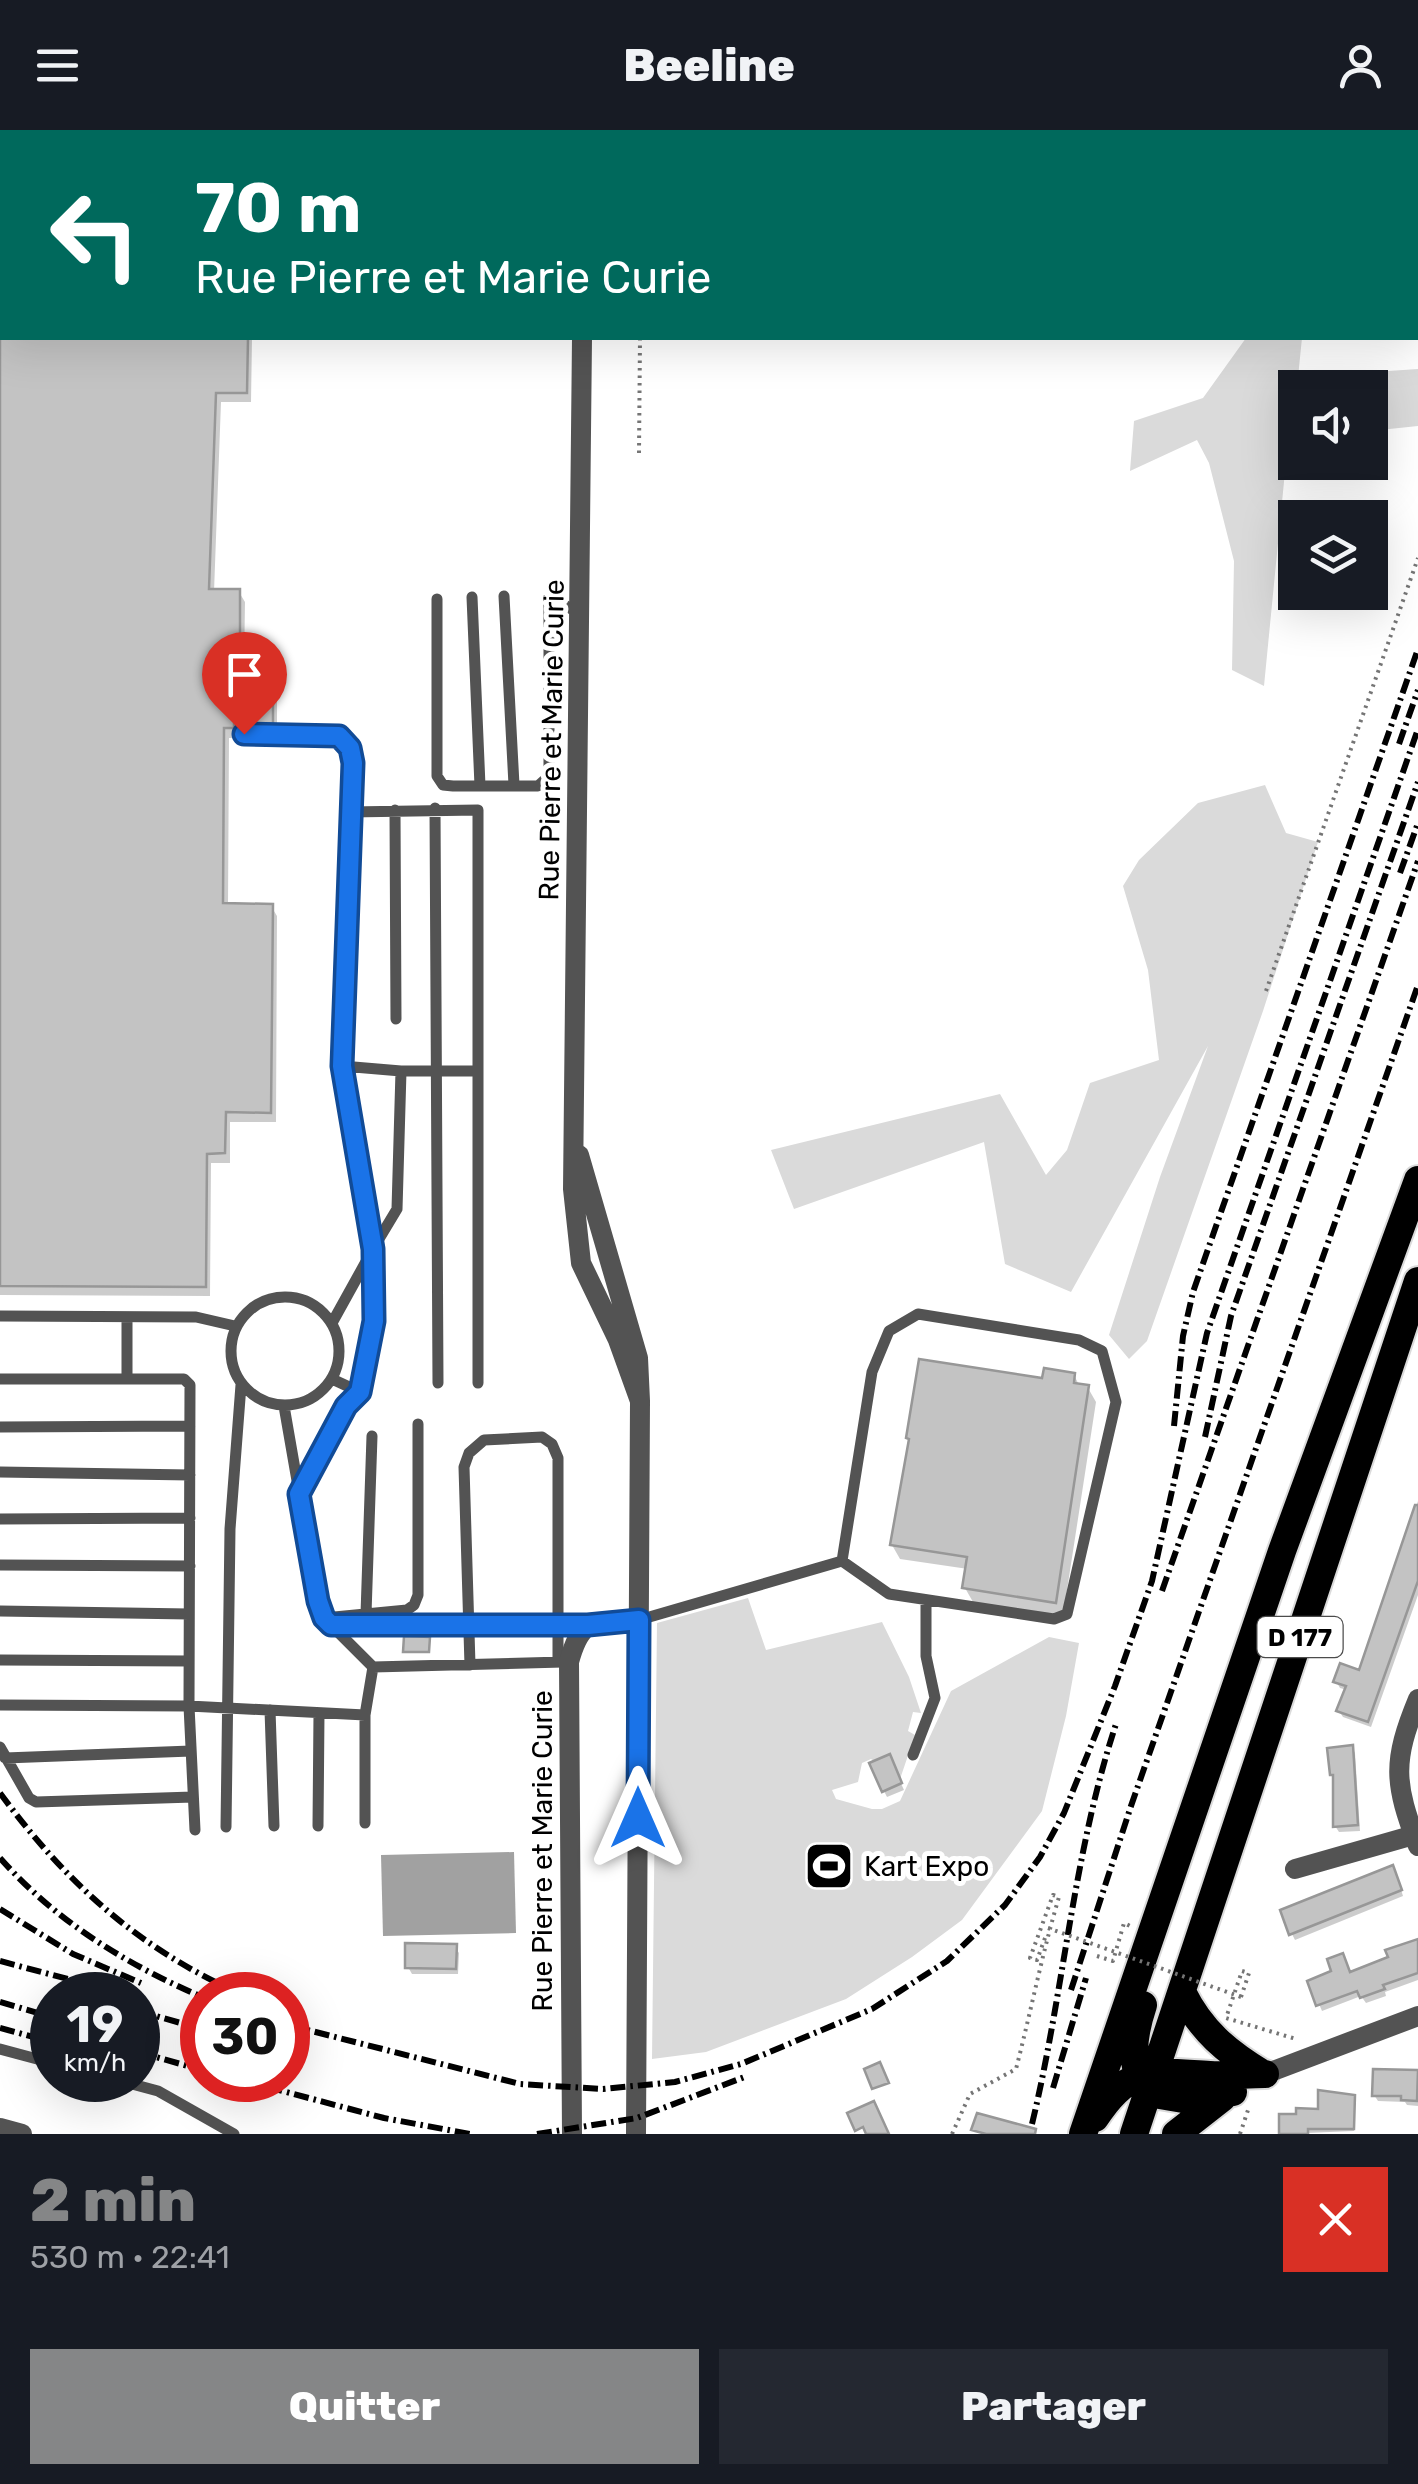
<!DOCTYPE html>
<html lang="fr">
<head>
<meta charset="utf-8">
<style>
  body { margin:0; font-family:Rubik,sans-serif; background:#242831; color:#f1f3f6; height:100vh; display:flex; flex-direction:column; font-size:38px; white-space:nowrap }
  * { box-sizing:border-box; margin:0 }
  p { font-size:32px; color:#9ea1a6 }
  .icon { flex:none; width:55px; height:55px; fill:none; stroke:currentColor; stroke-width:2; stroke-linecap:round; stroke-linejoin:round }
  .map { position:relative; height:2004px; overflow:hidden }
  .details { display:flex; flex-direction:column; background:#171b24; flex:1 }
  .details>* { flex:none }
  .guide { position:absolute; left:0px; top:0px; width:1420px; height:210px; box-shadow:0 10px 40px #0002; background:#00695c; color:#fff; overflow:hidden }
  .fabs { position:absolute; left:1278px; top:240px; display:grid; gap:20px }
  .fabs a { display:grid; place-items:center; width:110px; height:110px; border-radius:0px; background:#171b24; box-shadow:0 10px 40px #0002; font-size:50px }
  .speed { position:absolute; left:30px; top:1842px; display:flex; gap:20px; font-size:50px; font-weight:700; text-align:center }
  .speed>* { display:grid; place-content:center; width:130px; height:130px; border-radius:50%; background:#171b24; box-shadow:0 10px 40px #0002; line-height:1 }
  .speed small { font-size:25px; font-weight:400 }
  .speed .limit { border:15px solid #d22; background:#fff; color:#111 }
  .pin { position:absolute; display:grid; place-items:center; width:85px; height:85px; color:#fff; margin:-102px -42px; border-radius:50% 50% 50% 0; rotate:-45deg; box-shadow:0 0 10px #0007 }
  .pin .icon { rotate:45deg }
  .me { position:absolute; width:110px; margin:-55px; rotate:0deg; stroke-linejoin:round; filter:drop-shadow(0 0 8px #0008) }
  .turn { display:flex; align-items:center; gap:35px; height:210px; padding:0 30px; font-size:45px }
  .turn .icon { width:130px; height:130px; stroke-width:2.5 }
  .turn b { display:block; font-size:70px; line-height:85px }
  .round { display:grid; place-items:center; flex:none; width:105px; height:105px; border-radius:0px; background:#242831 }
  .headline { display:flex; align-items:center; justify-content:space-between; height:170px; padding:0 30px }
  h1 { font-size:60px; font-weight:800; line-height:75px; color:#858687 }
  .button { display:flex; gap:20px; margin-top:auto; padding:20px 30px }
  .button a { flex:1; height:115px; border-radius:0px; background:#858687; color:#fff; font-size:40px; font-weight:800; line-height:115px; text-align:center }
  .button a+a { background:#242831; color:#f1f3f6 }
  header { display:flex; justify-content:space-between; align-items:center; height:130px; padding:0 30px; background:#171b24; font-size:45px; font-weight:800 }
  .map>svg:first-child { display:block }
  .green { fill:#dadada }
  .water { fill:#a1a1a1 }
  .shadow { fill:#0003 }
  .building { fill:#c3c3c3; stroke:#979797; stroke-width:2.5 }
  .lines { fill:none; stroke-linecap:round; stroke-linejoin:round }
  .trunk-casing { stroke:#dbdbdb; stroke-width:32 }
  .path { stroke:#757575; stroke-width:4; stroke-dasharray:2.5 5; stroke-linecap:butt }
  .service { stroke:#535353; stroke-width:11 }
  .minor { stroke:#535353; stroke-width:20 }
  .tertiary { stroke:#535353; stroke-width:20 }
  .trunk { stroke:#000; stroke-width:28 }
  .rail { stroke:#000; stroke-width:6; stroke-dasharray:15 5 2.5 5; stroke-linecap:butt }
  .path-bridge { stroke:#757575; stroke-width:4; stroke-dasharray:2.5 5; stroke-linecap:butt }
  .route-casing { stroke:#114b97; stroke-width:25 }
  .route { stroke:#1a73e8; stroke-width:18 }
  .labels { text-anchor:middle; stroke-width:10; stroke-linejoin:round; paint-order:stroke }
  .shield { fill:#fff; stroke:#4c4c4c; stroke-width:2.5 }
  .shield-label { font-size:25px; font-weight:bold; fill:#000 }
  .street-label { font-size:28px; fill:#000; stroke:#fff }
  .poi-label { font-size:28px; fill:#000; stroke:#fff; text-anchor:start }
</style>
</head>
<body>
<header><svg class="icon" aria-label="menu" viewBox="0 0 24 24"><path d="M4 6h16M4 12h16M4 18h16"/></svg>Beeline<svg class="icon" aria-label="person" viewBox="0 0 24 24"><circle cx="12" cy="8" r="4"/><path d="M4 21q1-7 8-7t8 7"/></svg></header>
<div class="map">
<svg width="1418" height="2004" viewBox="0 0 1418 2004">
  <rect width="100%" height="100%" fill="#fff"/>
  <!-- green -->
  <path class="green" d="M1246 208H1302L1298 247 1418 239V296L1370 301V258H1295V310L1288 311 1264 556 1232 540 1234 431 1209 333 1197 310 1130 341 1134 291 1203 268Z
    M1265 655 1286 703 1318 712 1263 881 1147 1211 1129 1229 1109 1205 1160 1047 1208 916 1071 1162 1005 1134 984 1012 794 1079 771 1020 1000 964 1046 1045 1067 1020 1090 953 1159 930 1148 840 1123 756 1139 730 1198 673Z
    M748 1468 766 1520 882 1492 909 1547 921 1583 913 1582 908 1601 915 1605 900 1649 871 1629 862 1633 858 1652 832 1660 836 1669 872 1679H882L900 1671 951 1561 1049 1507 1079 1513 1066 1586 1042 1681 962 1790 912 1827 846 1869 706 1922 652 1929 657 1493Z"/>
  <!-- water -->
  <path class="water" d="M514 1722 516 1803 383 1806 381 1725Z"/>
  <!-- shadow -->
  <path class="shadow" d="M0 0H200V2H2L0 71Z
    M0 150 2 208H252L251 272H221L214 462H239L245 472 244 538H272L277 548V604H238V608H229L228 776H271L277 786 276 992H230V1033H211L210 1166 0 1165Z
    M1074 1245 1080 1257 1088 1258 1096 1272 1063 1486 973 1472 965 1458 968 1439 900 1429 892 1415 911 1312 1044 1251Z
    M1418 1371V1465L1371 1597 1343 1587 1339 1581 1347 1560 1340 1558 1336 1551 1360 1543Z
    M1352 1617 1355 1623 1360 1701 1339 1702 1335 1696V1650L1332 1644Z
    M892 1634 904 1660 887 1667 884 1661Z
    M1396 1744 1403 1766 1295 1810 1292 1804Z
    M1418 1811V1850L1385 1862 1386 1866 1366 1873 1361 1866 1322 1881 1310 1853 1350 1845 1391 1829Z
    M455 1817 459 1823 458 1844H412L408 1837Z
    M1375 1942 1418 1943V1976L1407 1975 1405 1972 1378 1971 1374 1965Z
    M1355 1969 1354 2001 1282 2004 1320 1982Z"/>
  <!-- building -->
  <path class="building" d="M0 208H248L247 263H216L209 459H240V535H273V594H234V598H224L223 773 273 774 271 983 226 982 225 1023 207 1024 206 1157 0 1156Z
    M919 1229 1042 1248 1044 1238 1075 1243 1074 1253 1089 1255 1056 1473 962 1458 967 1427 890 1415 909 1309 906 1308Z
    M1415 1375H1418V1451L1368 1592 1336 1581 1346 1556 1333 1552 1340 1533 1359 1540Z
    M404 1506 430 1507 429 1522H403Z
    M1353 1615 1358 1695 1333 1697V1645H1330L1327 1618Z
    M890 1624 902 1653 882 1662 869 1633Z
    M1393 1735 1402 1760 1289 1805 1280 1780Z
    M1418 1809V1843L1383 1855 1385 1859 1360 1868 1357 1861 1316 1876 1307 1851 1331 1841 1327 1829 1343 1823 1350 1842 1388 1827 1385 1820Z
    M405 1813 457 1814 456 1839 405 1838Z
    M880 1932 889 1953 872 1959 864 1939Z
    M1373 1939 1418 1940 1417 1971 1401 1970V1966H1372Z
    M1318 1960 1355 1965 1354 1999H1308V2004H1279V1984H1296V1978L1318 1979Z
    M874 1971 889 2004H866L863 1997 855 2001 847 1983Z
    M977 1983 1036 1999 1035 2004H986L971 2000Z"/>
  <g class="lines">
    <!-- trunk casing -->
    <g class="trunk-casing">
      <path id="trunk" d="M1182 1862C1201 1901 1227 1922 1263 1944
        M1143 1875C1133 1905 1128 1936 1148 1963L1189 1970 1233 1962
        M1095 1988C1130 1934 1153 1942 1210 1945 1228 1946 1246 1944 1265 1944
        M1083 2004 1282 1421 1418 1050
        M1134 2004 1418 1151
        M1176 2004 1222 1968"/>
    </g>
    <!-- path -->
    <path class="path" d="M643 2V0
      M639 323 640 208
      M1266 861 1418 428
      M1045 1808 1037 1830 1030 1828 1053 1765 1059 1767
      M1097 1826 1113 1831 1124 1793 1130 1796
      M1241 1867 1249 1843 1242 1841 1226 1888 1296 1909
      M952 2004 970 1964 1016 1939C1031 1881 1042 1824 1059 1767
      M1240 2004 1248 1980"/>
    <!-- service -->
    <path class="service" d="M213 2 214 0
      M0 119H2
      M504 466 514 655
      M549 466 580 484
      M472 467 480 656
      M437 469V646L443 655 453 656H538L549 646V466
      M244 604 339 606 350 618 353 633 349 682 342 936 373 1119 332 1193
      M435 678 438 1253
      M395 680 396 889
      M349 682 478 680V1253
      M342 936 401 941H478
      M231 1221a54 54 0 1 1 108 0a54 54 0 1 1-108 0Z
      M918 1184 1079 1210 1102 1221 1116 1272 1067 1484 1054 1489 889 1464 842 1431 872 1242 889 1201Z
      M0 1186 196 1187 235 1196
      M0 1249H184L190 1255 189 1576 195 1700
      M127 1249V1187
      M332 1249 360 1262
      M284 1276 318 1471 324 1488 373 1537 563 1532
      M0 1297 190 1296
      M0 1342 190 1345
      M299 1364 346 1276 360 1262 374 1191 373 1119 397 1079 401 941
      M0 1389 190 1388
      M0 1435 190 1436
      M0 1481 189 1484
      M366 1484 372 1306
      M324 1488 407 1480 414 1475 418 1465V1294
      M639 1490 842 1431
      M331 1495H588
      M0 1530 189 1531
      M470 1535 464 1337 469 1323 484 1310 542 1307 552 1314 558 1328V1532
      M0 1575 189 1576 365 1585
      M270 1580 274 1696
      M0 1617 29 1668 36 1672 193 1667
      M913 1625 935 1568 926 1526V1471
      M5 1628 191 1621
      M365 1693V1585L373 1537
      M318 1696 319 1583
      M226 1697 230 1399 241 1255
      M0 1919 52 1933
      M117 1950 158 1961 234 2004"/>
    <!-- minor -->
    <path class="minor" d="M584 2V0
      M582 208 573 1059 581 1133 618 1210 640 1271
      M579 1025 638 1228 640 1271 636 2004
      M1418 1569C1392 1632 1394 1653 1418 1716
      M1295 1739 1414 1705
      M572 2004 569 1532C582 1484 595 1494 639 1490"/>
    <!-- tertiary -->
    <path class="tertiary" d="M1265 1944 1418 1886
      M0 1998 22 2004"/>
    <!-- trunk -->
    <use href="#trunk" class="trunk"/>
    <!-- rail -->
    <path class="rail" d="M1399 614 1418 560
      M1400 743 1418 693
      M1174 1296 1183 1206 1193 1162 1418 519
      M1205 1307 1231 1186 1418 652
      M1162 1461 1418 731
      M0 1663C67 1754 139 1819 243 1865
      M0 1728C57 1792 124 1833 202 1867
      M0 1779 73 1824 141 1853
      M0 1831 128 1865
      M1071 1860 1131 1676 1418 855
      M0 1872 52 1887
      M138 1881 202 1899
      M288 1895 520 1954 603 1959 675 1952 741 1934 872 1879 947 1831 1005 1775 1040 1727 1064 1683 1115 1556 1152 1451 1207 1203 1418 599
      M0 1898 52 1912
      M138 1922 202 1940
      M241 1950 384 1988 470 2004
      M1053 1958 1086 1848
      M1032 1994C1064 1861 1073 1724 1116 1594
      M537 2004 637 1988 747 1946"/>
    <!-- path-bridge -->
    <path class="path-bridge" d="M1048 1798 1241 1867"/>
  </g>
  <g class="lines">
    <!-- route casing -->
    <g class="route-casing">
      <path id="route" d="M244 604 339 606 350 618 353 633 342 936 373 1119 374 1191 360 1262 346 1276 299 1364 318 1471 324 1488 331 1495H588L639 1490 638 1688"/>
    </g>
    <!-- route -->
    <use href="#route" class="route"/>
  </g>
  <!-- icons -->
  <defs>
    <g id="stadium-square" transform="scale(2.5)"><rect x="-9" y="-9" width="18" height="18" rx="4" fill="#000" stroke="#fff"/><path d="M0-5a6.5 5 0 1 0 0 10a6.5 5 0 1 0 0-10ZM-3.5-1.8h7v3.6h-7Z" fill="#fff"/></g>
  </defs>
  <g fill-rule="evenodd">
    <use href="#stadium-square" x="829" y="1736"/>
  </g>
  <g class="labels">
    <!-- shield labels -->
    <rect class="shield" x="1257.5" y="1487" width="85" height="40" rx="8"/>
    <g class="shield-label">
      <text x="1300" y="1516">D 177</text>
    </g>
    <!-- street labels -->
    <g class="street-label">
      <text transform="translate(551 610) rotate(-89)" y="10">Rue Pierre et Marie Curie</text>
      <text transform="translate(542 1721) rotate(-90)" y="10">Rue Pierre et Marie Curie</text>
    </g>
    <!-- poi labels -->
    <g class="poi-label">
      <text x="864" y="1746">Kart Expo</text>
    </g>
  </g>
</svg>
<div class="fabs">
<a><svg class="icon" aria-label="sound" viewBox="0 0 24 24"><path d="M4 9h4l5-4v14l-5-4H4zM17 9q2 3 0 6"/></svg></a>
<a><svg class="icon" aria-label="layers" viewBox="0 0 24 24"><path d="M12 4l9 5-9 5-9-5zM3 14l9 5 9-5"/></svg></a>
</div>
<div class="speed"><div>19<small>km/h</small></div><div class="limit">30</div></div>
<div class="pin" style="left:244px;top:604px;background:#d93025"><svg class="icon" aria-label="arrive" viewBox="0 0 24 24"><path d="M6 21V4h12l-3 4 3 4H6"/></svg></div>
<svg class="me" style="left:638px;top:1688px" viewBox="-20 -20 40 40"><path d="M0-17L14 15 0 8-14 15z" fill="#1a73e8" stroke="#fff" stroke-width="4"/></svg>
<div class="guide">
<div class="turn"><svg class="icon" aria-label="left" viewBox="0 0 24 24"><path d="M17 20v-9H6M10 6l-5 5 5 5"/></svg><div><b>70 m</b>Rue Pierre et Marie Curie</div></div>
</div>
</div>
<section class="details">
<div class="headline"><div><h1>2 min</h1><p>530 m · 22:41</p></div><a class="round" style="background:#d93025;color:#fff"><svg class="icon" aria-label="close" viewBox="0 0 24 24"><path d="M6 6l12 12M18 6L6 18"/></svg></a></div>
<div class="button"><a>Quitter</a><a>Partager</a></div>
</section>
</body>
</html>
